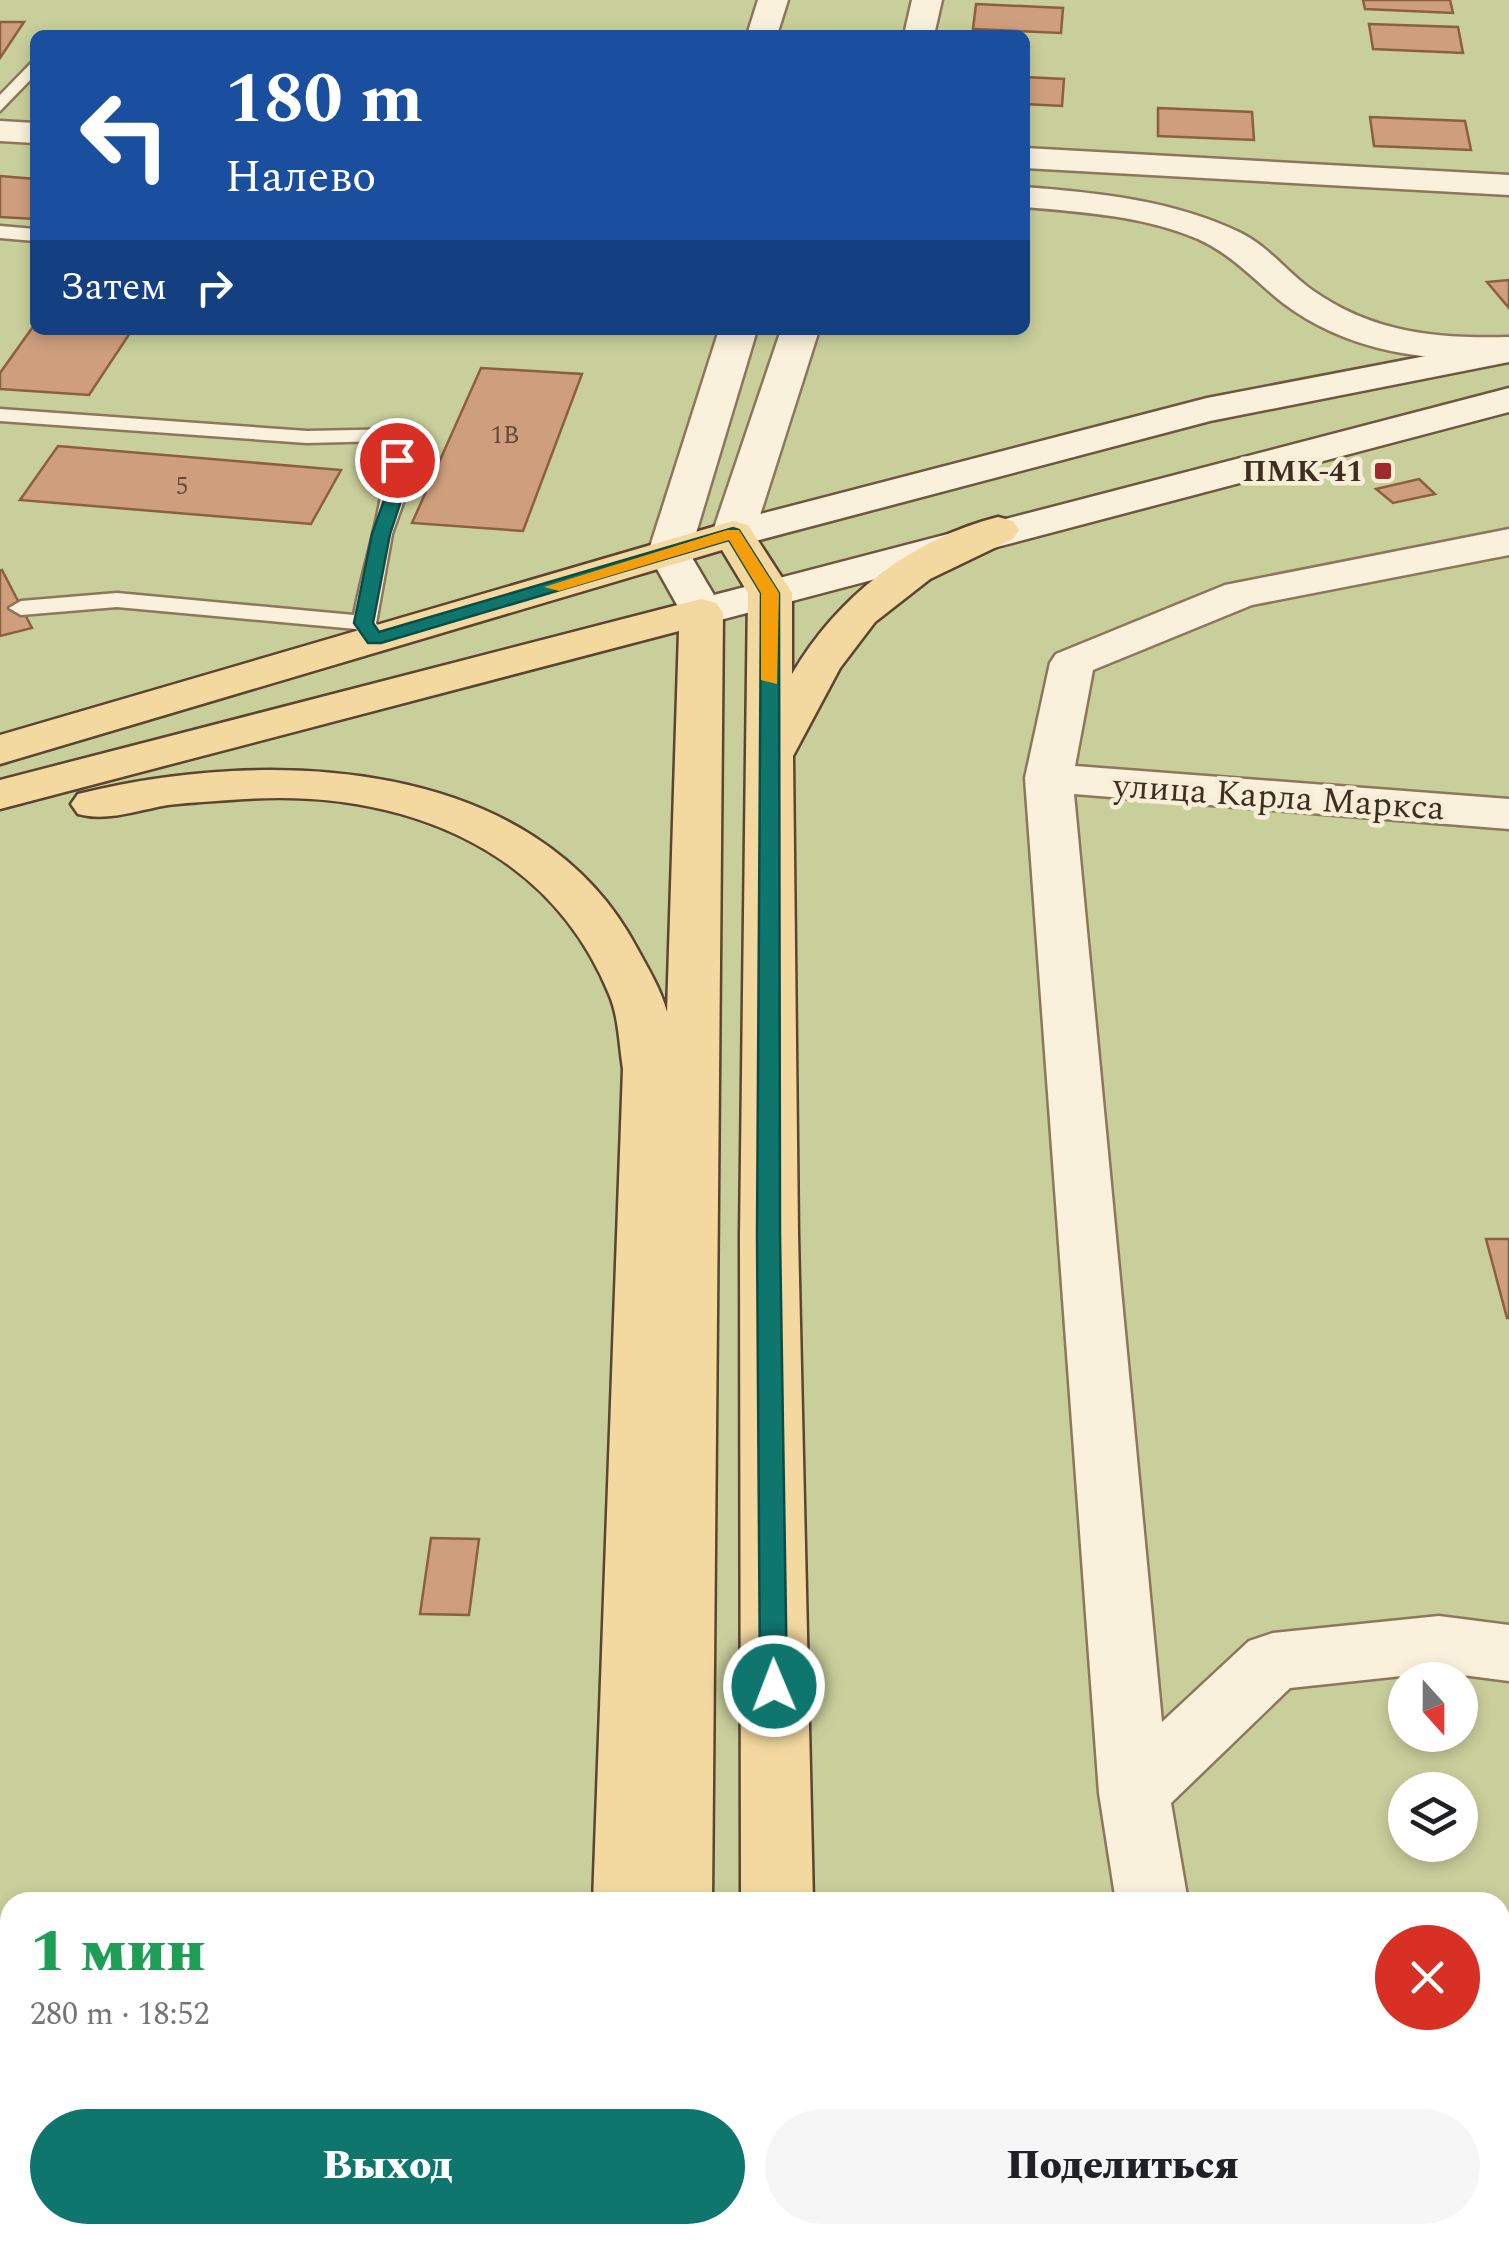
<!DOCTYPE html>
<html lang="ru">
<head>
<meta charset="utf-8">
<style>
  body { margin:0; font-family:Spectral,serif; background:#f6f6f6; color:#202124; height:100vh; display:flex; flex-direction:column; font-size:38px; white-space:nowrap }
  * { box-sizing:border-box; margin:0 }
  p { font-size:32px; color:#757577 }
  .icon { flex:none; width:55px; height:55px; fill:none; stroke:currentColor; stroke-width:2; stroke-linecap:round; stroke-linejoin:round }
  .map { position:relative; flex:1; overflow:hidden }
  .drawer { position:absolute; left:0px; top:1892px; width:1510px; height:352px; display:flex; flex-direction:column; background:#fff; border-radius:30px 30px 0 0; box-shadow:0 5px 15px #0003 }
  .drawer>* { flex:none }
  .banner { position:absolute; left:30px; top:30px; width:1000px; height:305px; border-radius:15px; box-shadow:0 5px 15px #0003; background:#1a4fa0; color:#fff; overflow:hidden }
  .needle { width:65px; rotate:159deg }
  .fabs { position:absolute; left:1388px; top:1662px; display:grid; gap:20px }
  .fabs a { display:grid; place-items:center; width:90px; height:90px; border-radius:50%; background:#fff; box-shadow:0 5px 15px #0003; font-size:50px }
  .pin { position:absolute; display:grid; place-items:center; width:85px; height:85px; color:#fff; margin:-42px; border:5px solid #fff; border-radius:50%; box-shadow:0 2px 10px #0007 }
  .me { position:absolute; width:110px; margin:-55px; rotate:359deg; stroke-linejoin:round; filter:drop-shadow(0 0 8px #0008) }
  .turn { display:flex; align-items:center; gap:35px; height:210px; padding:0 30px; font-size:45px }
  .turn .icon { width:130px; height:130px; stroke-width:2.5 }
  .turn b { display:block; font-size:70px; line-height:85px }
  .then { display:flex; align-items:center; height:95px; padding:0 30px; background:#0003; gap:20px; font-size:38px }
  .round { display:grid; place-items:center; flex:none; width:105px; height:105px; border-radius:52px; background:#f6f6f6 }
  .head { display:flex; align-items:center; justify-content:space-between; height:170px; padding:0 30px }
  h1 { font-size:60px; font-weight:800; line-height:75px; color:#1e9e55 }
  .primary-button { display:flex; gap:20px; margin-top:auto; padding:20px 30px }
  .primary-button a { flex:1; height:115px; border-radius:60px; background:#0f766e; color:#fff; font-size:40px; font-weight:800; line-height:115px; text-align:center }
  .primary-button a+a { background:#f6f6f6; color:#202124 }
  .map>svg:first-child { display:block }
  .green { fill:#c9cf9b; fill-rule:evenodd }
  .building { fill:#cf9f7d; stroke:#8d5f41; stroke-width:2.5 }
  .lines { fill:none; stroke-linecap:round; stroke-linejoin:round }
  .lane-casing { stroke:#8d765c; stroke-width:5 }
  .street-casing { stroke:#8d765c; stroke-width:5 }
  .secondary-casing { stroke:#6f573f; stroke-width:5 }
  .primary-casing { stroke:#5b4430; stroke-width:5 }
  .lane { fill:#faf1dc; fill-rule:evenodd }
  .street { fill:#faf1dc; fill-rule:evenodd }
  .secondary { fill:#faf1dc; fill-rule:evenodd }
  .primary { fill:#f3d9a0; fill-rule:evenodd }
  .route { fill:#0f766e; stroke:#0a4d48; stroke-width:2.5 }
  .slow { fill:#f59e0b }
  .poi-dot { fill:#9e2a2b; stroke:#f7eed8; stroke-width:4 }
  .labels { text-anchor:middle; stroke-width:9; stroke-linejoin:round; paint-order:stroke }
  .far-number-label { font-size:25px; fill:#624a37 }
  .far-poi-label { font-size:30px; font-weight:bold; fill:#3d2e20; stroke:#f7eed8; text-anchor:end }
  .street-label { font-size:35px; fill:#3d2e20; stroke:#f7eed8 }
</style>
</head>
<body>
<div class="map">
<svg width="1509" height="2243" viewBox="0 0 1509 2243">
  <rect width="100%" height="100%" fill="#f0e4c8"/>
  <!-- green -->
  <path class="green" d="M0 0H1509V2243H0ZM35 35H1025V330H35ZM1405 1680H1460V1735H1405ZM1405 1790H1460V1845H1405ZM10 1902H1500V2235H10Z"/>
  <!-- building -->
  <path class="building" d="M1363 0H1450L1453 13 1365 9Z
    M976 4 1063 8 1061 33 973 29Z
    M0 22H24L0 58Z
    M1369 24 1458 27 1463 53 1373 49Z
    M1025 77 1064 79 1062 106 1025 104Z
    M1158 108 1252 112 1254 140 1158 136Z
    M1370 117 1465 121 1471 150 1374 146Z
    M0 176 35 179V219L0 217Z
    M1509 280V308L1487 282Z
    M35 324V330H132L89 395 0 389V373Z
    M481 368 582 374 523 531 412 523Z
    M58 446 341 470 311 524 20 500Z
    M1419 479 1435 494 1393 503 1376 489Z
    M2 570 32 628 0 636V571Z
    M1486 1239H1509V1318H1507Z
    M431 1538 479 1539 469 1615 420 1614Z"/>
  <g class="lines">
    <!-- lane casing -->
    <g class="lane-casing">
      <path id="lane" d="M35 59V75L0 111V95Z
        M0 226 35 229V241L0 238Z
        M0 409 307 431 405 429 409 486 392 534 376 623 387 639 375 646 366 644 356 629 117 607 21 615 9 608 21 601 117 593 354 615C365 556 387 500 386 441L307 443 0 421Z"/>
    </g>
    <!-- street casing -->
    <g class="street-casing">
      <path id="street" d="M758 0H788L777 35H747Z
        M912 0H942L934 35H904Z
        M0 121 35 123V143L0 141Z
        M1025 148 1509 175V195L1025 168Z
        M1025 187C1099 193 1173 200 1241 233 1269 247 1287 272 1312 290 1373 333 1437 339 1509 337V359C1429 362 1349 353 1283 303 1254 280 1233 255 1198 239 1144 216 1083 212 1025 207Z
        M719 330H757L690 553 684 562 669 566 654 562 648 553Z
        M781 330H819L754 534 748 543 733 547 718 543 712 534Z
        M1509 529V555L1252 605 1093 670 1075 766 1509 799V829L1074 794 1162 1722 1249 1641 1273 1633 1439 1616 1509 1625V1681L1439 1672 1290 1688 1171 1803 1188 1902H1116L1099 1793 1025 778 1050 663 1056 654 1225 585Z
        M1177 2235H1257L1259 2243H1179Z"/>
    </g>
    <!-- secondary casing -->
    <g class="secondary-casing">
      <path id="secondary" d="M1509 340V362L1210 421 733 547 718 543 712 534 718 525 1207 398Z
        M1509 388V412L701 625 686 621 648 553 654 544 669 540 684 544 714 595Z"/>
    </g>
    <!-- primary casing -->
    <g class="primary-casing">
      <path id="primary" d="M998 517 1013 521 1019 530 1013 539 930 579 875 622 840 668 793 756 798 1234 813 1902H741L740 1234 748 593 722 550 0 764V735L733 521 748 525 792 593V674C837 597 911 539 998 517Z
        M701 599 716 603 723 612 712 1902H593L623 1069C619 1044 619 1017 609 994 548 845 398 789 245 799 219 801 193 802 168 805 138 810 108 822 78 814L71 804 78 794C266 747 537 755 638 950 649 970 661 990 667 1012L679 631 0 809V780Z
        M581 2235H711L710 2243H581Z
        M742 2235H822V2243H742Z"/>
    </g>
    <!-- lane -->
    <use href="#lane" class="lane"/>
    <!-- street -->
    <use href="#street" class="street"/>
    <!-- secondary -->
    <use href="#secondary" class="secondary"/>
    <!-- primary -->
    <use href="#primary" class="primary"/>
  </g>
  <!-- route -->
  <path class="route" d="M397 455 406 460V486L390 534 373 623 379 632 733 528 739 530 779 593 780 1234 787 1686 783 1694H764L760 1686 757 1234 761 593 729 540 381 643H368L354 623 372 534 389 486V460Z"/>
  <!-- slow -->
  <path class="slow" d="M727 530H739L779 593 777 684 761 680V593L729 540 559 591 544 587Z"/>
  <!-- markers -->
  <rect class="poi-dot" x="1373" y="461" width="20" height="20" rx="5"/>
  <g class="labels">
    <!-- far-number labels -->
    <g class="far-number-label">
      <text x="505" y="443">1В</text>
      <text x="182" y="494">5</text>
    </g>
    <!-- far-poi labels -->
    <g class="far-poi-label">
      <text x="1363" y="481">ПМК-41</text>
    </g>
    <!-- street labels -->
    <g class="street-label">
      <text transform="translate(1279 796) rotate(4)" y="12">улица Карла Маркса</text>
    </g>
  </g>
</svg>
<div class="fabs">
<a><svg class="needle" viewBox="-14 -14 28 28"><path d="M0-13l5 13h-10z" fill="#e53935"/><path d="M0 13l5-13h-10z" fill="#757577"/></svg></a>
<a><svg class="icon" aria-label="layers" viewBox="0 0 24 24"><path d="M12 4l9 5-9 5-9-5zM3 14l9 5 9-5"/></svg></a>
</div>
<div class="pin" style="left:397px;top:460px;background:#d93025"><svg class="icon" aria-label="arrive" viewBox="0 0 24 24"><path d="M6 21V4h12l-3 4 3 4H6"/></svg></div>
<svg class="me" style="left:774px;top:1686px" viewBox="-20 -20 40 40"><circle r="17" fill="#0f766e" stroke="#fff" stroke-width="3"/><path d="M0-11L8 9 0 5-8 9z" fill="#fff"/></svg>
<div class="banner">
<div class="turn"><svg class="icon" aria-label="left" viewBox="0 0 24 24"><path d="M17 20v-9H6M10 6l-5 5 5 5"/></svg><div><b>180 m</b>Налево</div></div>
<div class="then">Затем<svg class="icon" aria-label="right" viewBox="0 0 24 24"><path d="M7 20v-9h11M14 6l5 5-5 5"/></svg></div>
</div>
<section class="drawer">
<div class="head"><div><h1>1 мин</h1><p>280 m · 18:52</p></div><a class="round" style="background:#d93025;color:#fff"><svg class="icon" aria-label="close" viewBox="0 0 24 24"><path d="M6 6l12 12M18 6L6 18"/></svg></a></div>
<div class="primary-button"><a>Выход</a><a>Поделиться</a></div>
</section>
</div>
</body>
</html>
